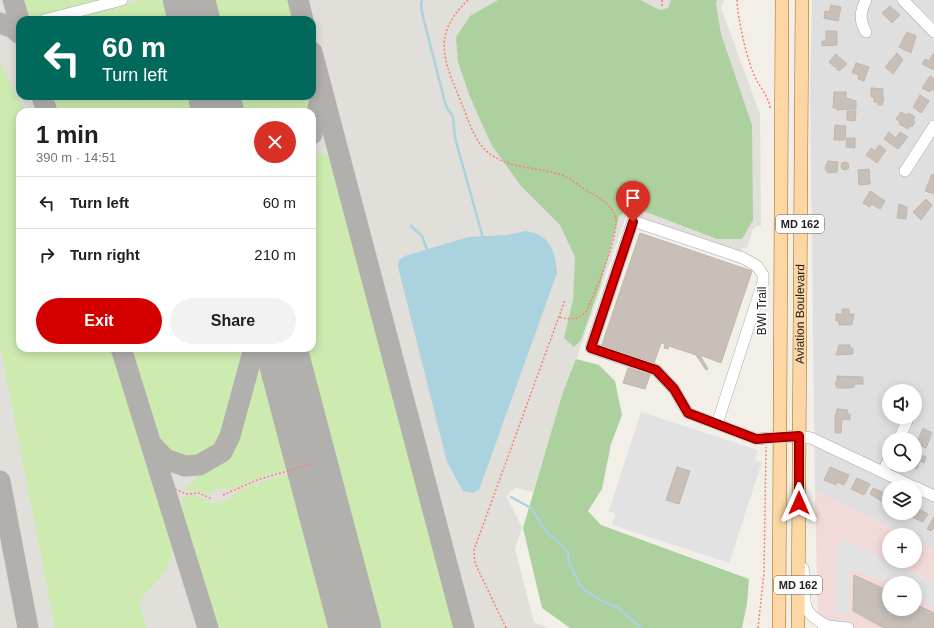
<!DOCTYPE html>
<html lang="en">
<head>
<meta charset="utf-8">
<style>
  body { margin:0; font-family:Helvetica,sans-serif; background:#f2f2f2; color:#202124; height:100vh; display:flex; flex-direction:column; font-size:15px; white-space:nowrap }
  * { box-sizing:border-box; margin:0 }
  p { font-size:13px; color:#757577 }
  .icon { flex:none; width:22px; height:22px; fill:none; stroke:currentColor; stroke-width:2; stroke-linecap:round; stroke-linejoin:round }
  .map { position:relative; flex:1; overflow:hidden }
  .side { position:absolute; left:16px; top:108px; width:300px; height:244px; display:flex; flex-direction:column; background:#fff; border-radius:12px; box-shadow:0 2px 10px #0003 }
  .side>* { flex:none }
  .hud { position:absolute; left:16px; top:16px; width:300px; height:84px; border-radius:12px; box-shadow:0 2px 10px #0003; background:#00695c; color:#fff; overflow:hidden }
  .tools { position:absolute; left:882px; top:384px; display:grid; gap:8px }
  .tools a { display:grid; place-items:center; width:40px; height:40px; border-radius:50%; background:#fff; box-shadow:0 2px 10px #0003; font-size:20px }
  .pin { position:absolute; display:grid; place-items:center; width:34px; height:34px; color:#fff; margin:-41px -17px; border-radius:50% 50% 50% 0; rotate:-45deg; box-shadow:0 0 4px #0007 }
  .pin .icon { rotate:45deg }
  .me { position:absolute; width:44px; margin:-22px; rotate:0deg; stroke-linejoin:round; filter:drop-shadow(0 0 3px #0008) }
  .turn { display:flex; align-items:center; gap:14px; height:84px; padding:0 20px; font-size:18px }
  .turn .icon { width:52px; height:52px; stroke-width:2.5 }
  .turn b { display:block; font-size:28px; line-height:34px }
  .round { display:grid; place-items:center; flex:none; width:42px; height:42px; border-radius:21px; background:#f2f2f2 }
  .headline { display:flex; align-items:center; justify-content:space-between; height:68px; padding:0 20px }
  h1 { font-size:24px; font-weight:700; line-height:30px }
  .cta { display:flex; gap:8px; margin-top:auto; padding:8px 20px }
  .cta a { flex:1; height:46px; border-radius:24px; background:#d40000; color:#fff; font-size:16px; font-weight:700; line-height:46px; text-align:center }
  .cta a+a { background:#f2f2f2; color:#202124 }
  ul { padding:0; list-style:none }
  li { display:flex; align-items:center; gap:12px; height:52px; padding:0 20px; border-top:1px solid #e0e0e0 }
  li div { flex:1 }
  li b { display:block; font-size:15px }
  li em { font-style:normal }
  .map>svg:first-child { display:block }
  .residential { fill:#e0dfdf; fill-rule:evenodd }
  .commercial { fill:#f2dad9; fill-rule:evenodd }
  .airport { fill:#e1dfda; fill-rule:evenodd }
  .grass { fill:#cdebb0 }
  .forest { fill:#add19e }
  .parking { fill:#e2e2e2 }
  .water { fill:#aad3df }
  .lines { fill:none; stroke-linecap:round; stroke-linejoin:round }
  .stream { stroke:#aad3df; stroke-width:2.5 }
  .taxiway { stroke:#b1b0ac; stroke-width:21 }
  .runway { stroke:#b1b0ac; stroke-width:52 }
  .building { fill:#c7bfb8; stroke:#c4b6ab }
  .minor-casing { stroke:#a9a9a9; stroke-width:12 }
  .major-casing { stroke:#a06b00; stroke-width:14 }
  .path { stroke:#fa8072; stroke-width:1.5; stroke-dasharray:2 2; stroke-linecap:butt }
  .minor { stroke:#fff; stroke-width:11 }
  .major { stroke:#fcd6a4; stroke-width:13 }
  .route-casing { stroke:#8a0000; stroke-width:10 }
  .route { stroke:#d40000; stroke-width:7 }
  .labels { text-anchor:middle; stroke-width:4; stroke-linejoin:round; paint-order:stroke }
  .shield { fill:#fff; stroke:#646464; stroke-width:1 }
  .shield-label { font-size:11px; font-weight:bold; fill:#222 }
  .street-label { font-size:12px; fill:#222; stroke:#fff }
</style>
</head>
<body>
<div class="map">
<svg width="934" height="628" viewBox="0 0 934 628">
  <rect width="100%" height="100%" fill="#f2efe9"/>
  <!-- residential -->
  <path class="residential" d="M812 0H934V549L915 540V535H905L815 491 810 96ZM889 391H915V417H889ZM889 439H915V465H889ZM889 487H915V513H889Z"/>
  <!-- commercial -->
  <path class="commercial" d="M815 491 905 535H889V561H915V540L934 549V628H818ZM889 583H915V609H889Z"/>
  <!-- airport -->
  <path class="airport" d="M0 0H724L721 8 760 114 761 226H756L753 229 747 248H742V253L627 213 579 351 533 492 516 488 509 492 507 497 522 527 515 549 534 622 548 628H0ZM20 20H312V96H20ZM20 112H312V348H20Z"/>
  <!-- grass -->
  <path class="grass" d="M23 0H102L36 17 26 12Z
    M142 0H172L177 20H64Z
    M207 0H289L295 20H213Z
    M0 62 25 112H20V348H112L172 541C175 567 155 583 139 601L147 628H55L0 345Z
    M312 86V96L308 112H237L232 96H312Z
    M52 96H197L201 112H57Z
    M318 154H327L332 163 455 628H373L300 348H312V165Z
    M130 348H243L220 437 212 450 202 455 190 458 174 455 161 443Z
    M260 370 266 371 271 376 292 463 284 470 256 479 232 489H215L208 495 196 490 186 491 185 489C196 472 219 471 231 454 245 433 243 387 260 370Z
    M286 474 296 477 336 628H215L180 509C181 486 201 495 213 504L223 502 236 492 250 485Z"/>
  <!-- forest -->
  <path class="forest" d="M498 0H640L660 10 668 8 671 0H717L716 4 721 34 752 125 753 220 742 239H717L633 207 619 216 600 286 581 340 574 347 564 338 573 300 575 257 560 225 521 186 492 146 470 97 458 62 456 37 470 16Z
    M576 359 599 365 615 381 622 415 611 444 602 489 588 511 601 525 749 579 747 604 742 628H570L542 608 523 528 563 392Z"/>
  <!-- parking -->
  <path class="parking" d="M641 412 758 450 755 460 762 462 729 563 612 525 615 514 609 511Z
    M845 539 934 583V607L915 598V583H889V585L864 573 850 570 849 613 835 614 836 544H842Z"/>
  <!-- water -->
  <path class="water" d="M525 231C550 234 555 250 557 273L479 490 472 493 463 491 447 462 398 267 399 260 405 256 468 237 507 235Z"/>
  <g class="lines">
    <!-- stream -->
    <path class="stream" d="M422 0 421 5 423 17 446 106 453 117 455 138 483 238
      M411 226 422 236 428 252
      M511 497 531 508 548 534 557 540 569 554 568 560 579 583 584 590 606 603 616 606 641 628"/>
    <!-- taxiway -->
    <path class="taxiway" d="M13 0 20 23
      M298 0 303 20
      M0 23 13 28 20 34
      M312 52 464 628
      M42 96 47 112
      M312 134 321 95
      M121 348 208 628
      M152 445 165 459 185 466 199 465 222 452 230 436 254 348
      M0 481 28 628"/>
    <!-- runway -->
    <path class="runway" d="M189 0 194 20
      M214 96 218 112
      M281 348 355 628"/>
  </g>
  <!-- building -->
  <path class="building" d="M831 5 841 7 838 21 824 18 825 11 829 12Z
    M890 6 900 15 892 23 882 13Z
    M826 31H837V45L822 46V41H826Z
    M907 32 916 36 911 53 899 47Z
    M897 53 903 60 893 74 885 67Z
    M836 54 847 64 839 71 829 62Z
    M933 54H934V70L922 64 925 59 929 61Z
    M856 63 869 67 864 81 858 79 859 75 852 73Z
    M930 76 934 79V91L932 89 930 92 922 88Z
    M871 88 883 89V98H884L882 105H878V102H874V97H871Z
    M834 92H846V98L856 101V109L837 110V108H833Z
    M920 95 929 101 921 113 913 107Z
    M847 111H856L855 121 847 120Z
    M901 112 906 115 908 113 915 117 913 120 915 122 912 127 910 126 908 129 899 124 900 122 896 119Z
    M835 125 846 126 845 140H834Z
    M889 132 896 138 900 132 908 137 898 149 884 139Z
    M847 138H855V148L846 147Z
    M879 145 886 150 877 163 866 155 871 148 875 151Z
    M828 161 838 162 837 172 828 173 825 168Z
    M841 166a4 4 0 1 1 8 0a4 4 0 1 1-8 0Z
    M869 169 870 184 859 185 858 170Z
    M932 174 934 175V194L925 191Z
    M870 191 885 201 880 209 871 204 870 207 863 203Z
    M926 199 932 205 921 220 913 212Z
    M899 204 907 207 906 219 897 218Z
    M640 233 752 271 721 363 700 355 708 369 706 370 696 355 669 346 668 349 664 348 665 344 661 343 653 366 601 347Z
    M842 309H849V314H854L852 325H839V321H836V314H842Z
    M839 345H850V348H853V354L836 355Z
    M628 368 650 375 645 389 623 383Z
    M837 376 863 377V384H854V387L850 388H837L835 383 837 382Z
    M837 409 848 410 847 414H850V420L842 419 841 433H835V415H836Z
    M923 428 932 433 926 448 916 444Z
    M915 452 926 457 924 463 920 461 917 469 909 465H915Z
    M677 467 690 471 679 504 666 500Z
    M830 467 849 475 844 485 837 482 836 485 824 480Z
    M857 478 870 484 864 495 851 489Z
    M873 488 889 495 886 504 870 494Z
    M915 507 928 514 923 522 910 516 912 513H915Z
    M934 517V528L931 531 927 529Z
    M854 575 889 591V609H915V604L934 613V628H884L853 611Z"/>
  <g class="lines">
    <!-- minor casing -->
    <g class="minor-casing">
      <path id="minor" d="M903 0 934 32
        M44 20 122 0
        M866 32C859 20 860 12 866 0
        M905 171 934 126
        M717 424 763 282V275L757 266 743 258 633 221 591 348 656 370 674 389 688 413 756 439 799 436 811 438 914 487
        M899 439 907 421
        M883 472 889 459
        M915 487 934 496
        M803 568C809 597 794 610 828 626L823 628
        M828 626 848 628"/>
    </g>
    <!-- major casing -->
    <g class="major-casing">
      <g id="major">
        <path d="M779 628 782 0"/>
        <path id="s1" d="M798 628 802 0"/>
      </g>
    </g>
    <!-- path -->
    <path class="path" d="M468 0C428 38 447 65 463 107 470 124 475 143 490 154 511 169 536 167 559 174 571 178 580 187 591 193 600 198 610 204 615 215 622 231 594 294 586 312 578 320 570 320 559 317
      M737 0C737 16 748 65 756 79 761 89 770 98 770 110
      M662 6V0
      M175 489 186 494 199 493 212 499
      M223 495 257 480 311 464
      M506 628 475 563 474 550 565 300
      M758 628 764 573 766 447"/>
    <!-- minor -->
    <use href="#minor" class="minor"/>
    <!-- major -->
    <use href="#major" class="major"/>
  </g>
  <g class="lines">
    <!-- route casing -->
    <g class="route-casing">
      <path id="route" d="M633 222 591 348 656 370 674 389 688 413 756 439 799 436V503"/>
    </g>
    <!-- route -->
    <use href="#route" class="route"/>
  </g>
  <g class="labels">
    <!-- shield labels -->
    <g class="shield">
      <rect x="776" y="215" width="48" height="18" rx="3"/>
      <rect x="774" y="576" width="48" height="18" rx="3"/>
    </g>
    <g class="shield-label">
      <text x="800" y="228">MD 162</text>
      <text x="798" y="589">MD 162</text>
    </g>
    <!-- street labels -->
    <g class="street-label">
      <text transform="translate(762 311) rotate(-90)" y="4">BWI Trail</text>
      <text dy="4" stroke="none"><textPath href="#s1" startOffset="314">Aviation Boulevard</textPath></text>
    </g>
  </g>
</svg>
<div class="tools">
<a><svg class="icon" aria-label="sound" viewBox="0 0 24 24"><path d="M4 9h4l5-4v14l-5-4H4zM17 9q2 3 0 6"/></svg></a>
<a><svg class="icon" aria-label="search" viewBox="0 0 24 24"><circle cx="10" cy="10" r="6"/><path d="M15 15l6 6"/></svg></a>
<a><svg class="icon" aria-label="layers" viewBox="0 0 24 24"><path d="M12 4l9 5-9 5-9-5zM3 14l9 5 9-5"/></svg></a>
<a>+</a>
<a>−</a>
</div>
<div class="pin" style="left:633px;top:222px;background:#d93025"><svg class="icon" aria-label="arrive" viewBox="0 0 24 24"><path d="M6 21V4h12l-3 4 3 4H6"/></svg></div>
<svg class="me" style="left:799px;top:503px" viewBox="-20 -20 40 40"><path d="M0-17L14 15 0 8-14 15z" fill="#d40000" stroke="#fff" stroke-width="4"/></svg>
<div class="hud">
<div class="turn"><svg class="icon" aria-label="left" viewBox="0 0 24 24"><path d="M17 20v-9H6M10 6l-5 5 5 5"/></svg><div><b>60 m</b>Turn left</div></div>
</div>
<section class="side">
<div class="headline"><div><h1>1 min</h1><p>390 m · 14:51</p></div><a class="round" style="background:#d93025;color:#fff"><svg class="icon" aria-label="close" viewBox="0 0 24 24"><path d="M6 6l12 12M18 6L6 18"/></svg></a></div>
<ul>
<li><svg class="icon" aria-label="left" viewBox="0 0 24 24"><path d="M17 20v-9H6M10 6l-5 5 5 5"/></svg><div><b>Turn left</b></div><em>60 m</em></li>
<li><svg class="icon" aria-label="right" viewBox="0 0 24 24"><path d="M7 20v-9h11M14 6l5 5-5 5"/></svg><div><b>Turn right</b></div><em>210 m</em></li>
</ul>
<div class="cta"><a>Exit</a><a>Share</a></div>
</section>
</div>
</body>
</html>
